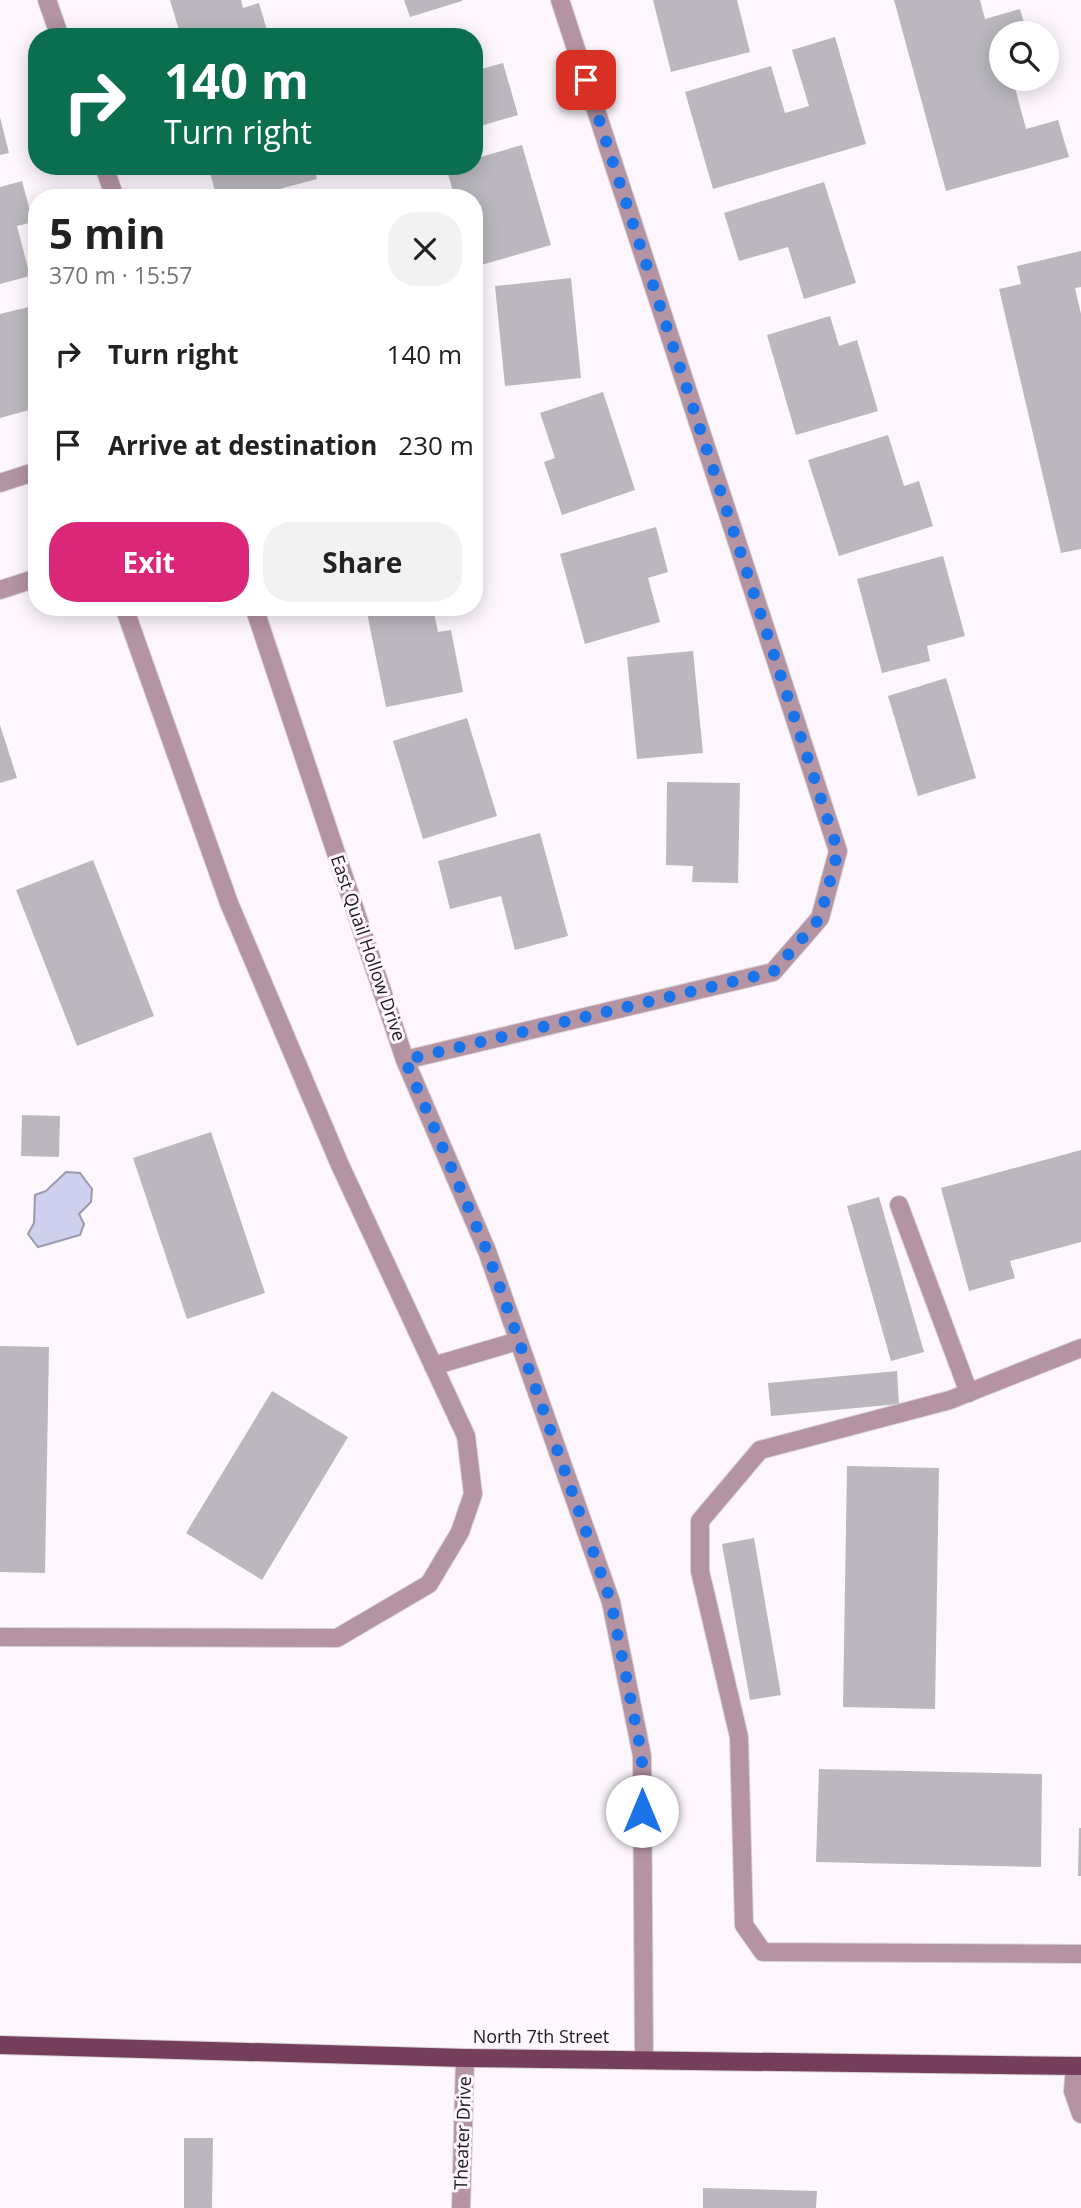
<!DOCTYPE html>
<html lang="en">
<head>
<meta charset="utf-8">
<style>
  body { margin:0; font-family:"Open Sans",sans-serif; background:#f2f2f2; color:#222; height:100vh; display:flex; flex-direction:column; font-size:26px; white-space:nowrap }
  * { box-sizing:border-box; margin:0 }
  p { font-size:23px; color:#767676 }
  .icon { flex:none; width:38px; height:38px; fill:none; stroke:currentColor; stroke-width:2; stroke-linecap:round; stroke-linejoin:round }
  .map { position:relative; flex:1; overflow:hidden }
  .sheet { position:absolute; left:28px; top:189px; width:455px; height:427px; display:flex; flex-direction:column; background:#fff; border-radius:28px; box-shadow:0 4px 18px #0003 }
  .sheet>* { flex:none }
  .top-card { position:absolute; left:28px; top:28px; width:455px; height:147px; border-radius:28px; box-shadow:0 4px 18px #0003; background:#0b6e4f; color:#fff; overflow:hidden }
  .tools { position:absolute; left:989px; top:21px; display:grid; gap:14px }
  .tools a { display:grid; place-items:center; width:70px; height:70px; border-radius:50%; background:#fff; box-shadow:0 4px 18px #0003; font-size:35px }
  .pin { position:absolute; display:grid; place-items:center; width:60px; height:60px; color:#fff; margin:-30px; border-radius:14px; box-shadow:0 4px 10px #0006 }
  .me { position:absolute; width:77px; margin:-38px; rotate:0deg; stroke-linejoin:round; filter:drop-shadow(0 0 5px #0008) }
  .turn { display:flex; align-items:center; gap:24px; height:147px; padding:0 21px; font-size:32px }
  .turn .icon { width:91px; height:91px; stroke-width:2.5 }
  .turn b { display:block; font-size:49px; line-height:60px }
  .round { display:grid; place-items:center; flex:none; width:74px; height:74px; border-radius:28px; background:#f2f2f2 }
  .overview { display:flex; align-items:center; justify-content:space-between; height:119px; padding:0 21px }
  h1 { font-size:42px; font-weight:700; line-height:52px }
  .action { display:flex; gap:14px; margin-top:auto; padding:14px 21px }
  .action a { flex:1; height:80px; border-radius:28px; background:#db2777; color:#fff; font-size:28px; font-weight:700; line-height:80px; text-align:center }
  .action a+a { background:#f2f2f2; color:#222 }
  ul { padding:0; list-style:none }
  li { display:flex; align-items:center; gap:21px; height:91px; padding:0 21px }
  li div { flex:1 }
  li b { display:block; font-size:26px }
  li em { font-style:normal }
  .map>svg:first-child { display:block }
  .water { fill:#ced0ed; stroke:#999aaf; stroke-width:2 }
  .building { fill:#bab7bf }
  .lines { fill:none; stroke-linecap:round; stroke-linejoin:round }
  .minor-casing { stroke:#d9d4d9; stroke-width:20 }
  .major-casing { stroke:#d9d4d9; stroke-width:20 }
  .minor { stroke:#b493a3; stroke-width:18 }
  .major { stroke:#753f5c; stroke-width:18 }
  .route { stroke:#1a73e8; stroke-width:12; stroke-dasharray:0 21.6 }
  .labels { text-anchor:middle; stroke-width:6; stroke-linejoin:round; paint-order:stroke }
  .street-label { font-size:18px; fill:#1e1b1e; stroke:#fdf7fd }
</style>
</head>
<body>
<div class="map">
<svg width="1081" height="2208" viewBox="0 0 1081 2208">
  <rect width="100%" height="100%" fill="#fdf7fd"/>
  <!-- water -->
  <path class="water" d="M66 1172 80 1173 92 1189 91 1202 79 1214 84 1224 80 1235 38 1247 28 1234 34 1223 35 1195 46 1191Z"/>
  <!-- building -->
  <path class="building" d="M170 0H241L243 8 259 3 269 37H181Z
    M404 0H462V1L410 17Z
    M653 0H737L750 52 671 72Z
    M894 0H980L985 19 1020 9 1027 33H1001V79H1032L1014 84 1026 129 1058 120 1069 157 946 191Z
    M466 29 469 37H441L440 36Z
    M835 37 866 144 713 189 685 92 771 66 785 113 809 106 792 50Z
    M475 59 478 70 503 63 518 115 474 128Z
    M0 117 9 153 0 155Z
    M522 145 551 245 474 267V198H455L446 167 474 166V159Z
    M208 166H313L317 179 245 198H217Z
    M22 181 33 222 17 226 30 276 0 284V187Z
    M824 182 856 283 804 299 788 247 739 261 724 213Z
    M1081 251V287L1075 288 1081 314V549L1061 553 999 289 1021 284 1017 266Z
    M571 278 581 378 505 386 495 286Z
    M37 305V408L0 418V314Z
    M830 316 839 346 857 340 878 411 796 435 767 335Z
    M603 392 635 490 562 515 544 462 555 458 540 413Z
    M888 435 904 486 919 481 933 526 839 556 808 460Z
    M656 527 668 572 648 578 660 622 585 644 560 554Z
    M943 556 965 636 927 646 930 661 882 673 857 579Z
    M433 607 438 632 451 630 463 692 386 707 366 608Z
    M693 651 703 753 637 759 627 657Z
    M946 678 976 778 918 796 888 696Z
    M467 718 497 816 423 839 393 741Z
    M0 725 17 778 0 783Z
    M667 782 740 783 738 883 692 882 693 866 666 865Z
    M540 833 568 936 515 950 501 896 450 909 438 861Z
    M93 860 154 1016 77 1046 16 890Z
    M22 1115 60 1116 59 1157 21 1156Z
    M211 1132 265 1293 187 1319 133 1158Z
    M1081 1150V1242L1010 1261 1015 1278 969 1291 941 1188Z
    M879 1197 924 1352 891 1361 847 1206Z
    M0 1346 49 1347 45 1573 0 1572Z
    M897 1371 899 1404 771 1416 768 1383Z
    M272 1391 348 1437 262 1580 186 1533Z
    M847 1466 939 1468 935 1709 843 1707Z
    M754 1538 781 1695 750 1700 722 1544Z
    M819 1769 1042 1774 1041 1867 816 1862Z
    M1079 1828H1081V1876H1078Z
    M184 2138H213L212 2208H184Z
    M703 2188 817 2191 816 2208H703Z"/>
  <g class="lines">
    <!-- minor casing -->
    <g class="minor-casing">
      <path id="minor" d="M47 0 60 37
        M104 166 115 198
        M0 483 37 471
        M0 590 37 578
        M254 607 405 1060 487 1251 611 1602 642 1756 644 2059
        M405 1060 773 972 820 918 838 851 560 0
        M899 1205 969 1393
        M1081 1348 950 1400 760 1450 700 1521V1571L739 1737 744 1925 763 1952 1081 1954
        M433 1366 518 1341
        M0 1637 337 1638 429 1584 460 1532 473 1494 466 1436 340 1165 229 903 124 607
        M1075 2066 1073 2091 1081 2114
        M461 2208 465 2058"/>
    </g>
    <!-- major casing -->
    <g class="major-casing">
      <path id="major" d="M0 2045 465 2058 1081 2066"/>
    </g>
    <!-- minor -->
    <use href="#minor" class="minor"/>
    <!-- major -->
    <use href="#major" class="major"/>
  </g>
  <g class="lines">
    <!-- route -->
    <path class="route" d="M586 80 838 851 820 918 773 972 405 1060 487 1251 611 1602 642 1756V1811"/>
  </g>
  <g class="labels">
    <!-- street labels -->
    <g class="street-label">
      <text transform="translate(368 948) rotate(71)" y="6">East Quail Hollow Drive</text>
      <text x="541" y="2043">North 7th Street</text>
      <text transform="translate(463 2133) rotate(-88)" y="6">Theater Drive</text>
    </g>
  </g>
</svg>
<div class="tools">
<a><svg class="icon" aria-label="search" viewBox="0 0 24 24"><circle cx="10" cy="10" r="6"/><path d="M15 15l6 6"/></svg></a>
</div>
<div class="pin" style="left:586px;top:80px;background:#d93025"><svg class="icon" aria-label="arrive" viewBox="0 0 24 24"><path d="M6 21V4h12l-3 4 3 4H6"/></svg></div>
<svg class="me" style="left:642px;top:1811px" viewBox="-20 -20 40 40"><circle r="19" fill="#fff"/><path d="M0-13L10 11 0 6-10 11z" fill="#1a73e8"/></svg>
<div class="top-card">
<div class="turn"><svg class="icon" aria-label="right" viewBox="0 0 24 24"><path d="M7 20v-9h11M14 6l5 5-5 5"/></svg><div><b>140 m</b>Turn right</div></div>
</div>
<section class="sheet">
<div class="overview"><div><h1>5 min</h1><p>370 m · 15:57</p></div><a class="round"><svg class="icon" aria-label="close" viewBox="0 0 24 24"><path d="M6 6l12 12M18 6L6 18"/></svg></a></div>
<ul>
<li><svg class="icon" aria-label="right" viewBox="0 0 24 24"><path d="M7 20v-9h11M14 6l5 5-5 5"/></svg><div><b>Turn right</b></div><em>140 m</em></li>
<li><svg class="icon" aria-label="arrive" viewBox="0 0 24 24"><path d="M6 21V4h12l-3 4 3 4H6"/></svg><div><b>Arrive at destination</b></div><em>230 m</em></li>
</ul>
<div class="action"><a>Exit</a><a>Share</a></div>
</section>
</div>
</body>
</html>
